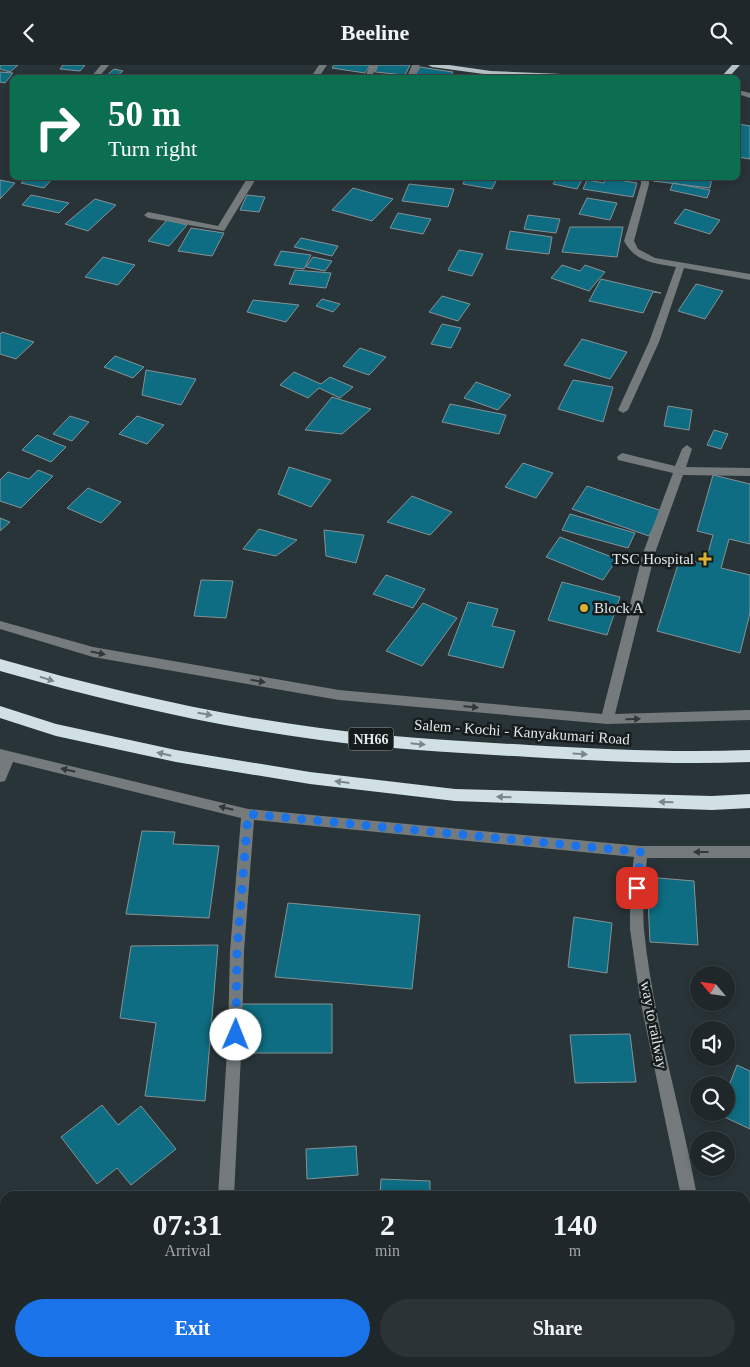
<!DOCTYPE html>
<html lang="en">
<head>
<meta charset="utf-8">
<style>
  body { margin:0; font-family:Georgia,serif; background:#2c3336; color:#f1f3f6; height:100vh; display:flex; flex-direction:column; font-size:19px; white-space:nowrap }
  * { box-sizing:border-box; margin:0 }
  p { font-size:16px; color:#a1a5a8 }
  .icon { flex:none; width:28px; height:28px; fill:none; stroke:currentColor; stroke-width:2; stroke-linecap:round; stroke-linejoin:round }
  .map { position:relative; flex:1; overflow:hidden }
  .sheet { position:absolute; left:0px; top:1126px; width:750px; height:176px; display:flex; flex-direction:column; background:#1f272a; border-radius:15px 15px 0 0; box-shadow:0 2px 8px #0003,0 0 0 1px #3c4447 }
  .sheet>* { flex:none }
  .top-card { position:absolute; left:10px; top:10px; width:730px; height:105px; border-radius:8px; box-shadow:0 2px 8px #0003,0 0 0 1px #3c4447; background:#0b6e4f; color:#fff; overflow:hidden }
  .needle { width:32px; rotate:299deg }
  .buttons { position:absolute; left:690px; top:901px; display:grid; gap:10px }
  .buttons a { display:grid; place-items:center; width:45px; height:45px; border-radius:50%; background:#1f272a; box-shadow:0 2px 8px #0003,0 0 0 1px #3c4447; font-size:25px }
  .pin { position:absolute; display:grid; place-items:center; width:42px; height:42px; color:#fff; margin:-21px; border-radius:10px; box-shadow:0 2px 8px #0006 }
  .me { position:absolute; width:55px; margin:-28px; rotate:1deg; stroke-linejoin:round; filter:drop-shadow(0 0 4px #0008) }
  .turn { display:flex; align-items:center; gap:18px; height:105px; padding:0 15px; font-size:22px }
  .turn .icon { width:65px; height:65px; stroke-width:2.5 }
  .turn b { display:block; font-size:35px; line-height:42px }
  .eta { display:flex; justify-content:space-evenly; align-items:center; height:85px; text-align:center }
  .eta b { font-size:30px; font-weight:700; line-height:35px }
  .primary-button { display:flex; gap:10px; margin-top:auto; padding:10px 15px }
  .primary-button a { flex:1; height:58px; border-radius:30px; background:#1a73e8; color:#fff; font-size:20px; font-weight:700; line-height:58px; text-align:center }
  .primary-button a+a { background:#2c3336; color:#f1f3f6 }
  header { display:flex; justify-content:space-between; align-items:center; height:65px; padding:0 15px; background:#1f272a; font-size:22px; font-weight:700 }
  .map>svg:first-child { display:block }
  .building { fill:#0e6d82; stroke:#859296 }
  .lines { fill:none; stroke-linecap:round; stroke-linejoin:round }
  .minor { fill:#757b7c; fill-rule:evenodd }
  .major { fill:#b7c3c7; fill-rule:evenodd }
  .highway { fill:#d1e0e4; fill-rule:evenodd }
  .oneway { fill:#323839 }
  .oneway2 { fill:#7d878a }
  .route { stroke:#1a73e8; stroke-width:9; stroke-dasharray:0 16.2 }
  .poi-dot { fill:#dbb333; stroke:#161b1c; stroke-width:2 }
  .labels { text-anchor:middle; stroke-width:5; stroke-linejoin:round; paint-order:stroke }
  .shield { fill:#161b1c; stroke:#a5abad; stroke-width:1 }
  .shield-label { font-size:14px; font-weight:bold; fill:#e2e9eb }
  .poi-label { font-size:15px; fill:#e2e9eb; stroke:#161b1c; text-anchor:end }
  .street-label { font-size:15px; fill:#e2e9eb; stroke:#161b1c }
</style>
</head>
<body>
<header><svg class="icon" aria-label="back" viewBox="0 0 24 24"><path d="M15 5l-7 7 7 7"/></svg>Beeline<svg class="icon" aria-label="search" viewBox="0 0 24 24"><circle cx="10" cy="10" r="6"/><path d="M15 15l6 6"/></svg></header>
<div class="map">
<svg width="750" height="1302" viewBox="0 0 750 1302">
  <rect width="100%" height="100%" fill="#293438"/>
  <!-- building -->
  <path class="building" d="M0 0H18L10 7 0 4Z
    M63 0H85L80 6 60 4Z
    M334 0H370L365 8 332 3Z
    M378 0H410L405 10 375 7Z
    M420 2 453 7 450 12 415 10Z
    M114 4 123 6 116 12H105Z
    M0 7 13 8 5 18 0 17Z
    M738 59 750 61V94L738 92Z
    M27 112H54L44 123 21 118Z
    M466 112H498L492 124 463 119Z
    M557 112H582L583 113 577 124 553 119Z
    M654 112H712L710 123 653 116Z
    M606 113 637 118 633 132 583 124 587 115 604 118Z
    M0 115 15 118 0 134Z
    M673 118 710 125 707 133 670 125Z
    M409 119 454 124 448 142 402 136Z
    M353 123 393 134 372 156 332 145Z
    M31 130 69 138 59 148 22 140Z
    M247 130 265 132 259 147 240 145Z
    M587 133 617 138 610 155 579 149Z
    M95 134 116 140 88 166 65 159Z
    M685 144 720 155 710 169 674 158Z
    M398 148 431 154 423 169 390 163Z
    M528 150 560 154 556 168 524 164Z
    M167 155 187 160 169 181 148 176Z
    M570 162H623L617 192 562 187Z
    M191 163 224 168 212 191 178 186Z
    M510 166 552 172 549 189 506 184Z
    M301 173 338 181 332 191 294 182Z
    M459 185 483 189 472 211 448 205Z
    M281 186 311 190 304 204 274 200Z
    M103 192 135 200 118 220 85 212Z
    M313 192 332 196 325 206 306 202Z
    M562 200 580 206 585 200 605 207 589 226 551 213Z
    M295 205 331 208 326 223 289 219Z
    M601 214 661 228 653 227 643 248 589 236Z
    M696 219 723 226 705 254 678 246Z
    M442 231 470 239 458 256 429 247Z
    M322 234 340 239 333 247 316 241Z
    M253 235 299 240 286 257 247 247Z
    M442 259 461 263 451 283 431 279Z
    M2 267 34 277 16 294 0 289V269Z
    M582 274 627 287 610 314 564 300Z
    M360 283 386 292 369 310 343 301Z
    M115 291 144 302 133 313 104 302Z
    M146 305 196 314 181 340 142 330Z
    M294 307 321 319 330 312 353 322 340 333 319 323 308 333 280 320Z
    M573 315 613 322 603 357 558 344Z
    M476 317 511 330 498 345 464 333Z
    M332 332 371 344 342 369 305 365Z
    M450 339 506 350 499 369 442 357Z
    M668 341 692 345 689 365 664 361Z
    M70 351 89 357 72 376 53 369Z
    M137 351 164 360 147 379 119 369Z
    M714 365 728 369 721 384 707 380Z
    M37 370 66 382 51 397 22 385Z
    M523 398 553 408 536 433 505 422Z
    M289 402 331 415 311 442 278 429Z
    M38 405 53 411 21 443 0 436V415L8 407 29 414Z
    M713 410 750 419V479L729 474 721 503 750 510V548L740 588 657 566 680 493 705 499 713 470 697 466Z
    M587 421 662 446 649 471 572 444Z
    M88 423 121 437 101 458 67 443Z
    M412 431 452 447 430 470 387 457Z
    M570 449 635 468 628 483 562 465Z
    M0 453 10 457 0 466Z
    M259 464 297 475 276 491 243 484Z
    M324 465 364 470 356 498 326 491Z
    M560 472 617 494 603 515 546 492Z
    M386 510 425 524 413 543 373 529Z
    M201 515 233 516 226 553 194 551Z
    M562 517 620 532 607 570 548 555Z
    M468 537 498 544 492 561 515 566 503 603 448 590Z
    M423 538 457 553 422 601 386 586Z
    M142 766 175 767 173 779 219 781 209 853 126 849Z
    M647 812 694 816 698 880 650 877Z
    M288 838 420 850 412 924 275 912Z
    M574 852 612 858 607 908 568 902Z
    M218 880 205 1036 145 1031 156 958 120 953 131 881Z
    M232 939H332V988H229Z
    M630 969 636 1017 575 1018 570 970Z
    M737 1000 750 1006V1064L718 1049 726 1048V1028Z
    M102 1040 118 1060 141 1041 176 1084 131 1120 117 1103 97 1119 61 1072Z
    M356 1081 358 1110 307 1114 306 1084Z
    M381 1114 430 1116V1131H380Z
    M750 1177V1231H745V1178Z
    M745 1267H750V1302H737V1298H745Z
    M137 1298H183L180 1302H143Z
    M340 1298H375L374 1302H339Z"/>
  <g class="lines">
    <!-- minor -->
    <path class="minor" d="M101 0H109L99 12H91Z
      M319 0H327L319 12H311Z
      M370 0H378L373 9 386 10 387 12H365Z
      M412 0H420L415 12H407Z
      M738 25 750 28V33L738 29Z
      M248 112H257L224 166 148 153 144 150 148 147 218 161Z
      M641 112H649V119L634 176 638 184 655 193 750 209V215L684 203 659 277 628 345 623 348 618 345 649 277 676 202C654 198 635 197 624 176L641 119Z
      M687 380 692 384 686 402 750 403V411L683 410 655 488 615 649 750 645V655L607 659 339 635 93 592 0 564V556L93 582 339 625 602 649 643 488 673 408 618 395 617 392 622 388 675 401 682 384Z
      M0 684 248 744 641 781H750V793H647C645 817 642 841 644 865 653 955 681 1042 697 1131H681L640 934 630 864V823L634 792 254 755 244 886 242 970 234 1131H218L228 970 230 886 241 753 13 697 5 716 0 717Z
      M204 1298H221L222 1302H204Z
      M713 1298H730L731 1302H713Z"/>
    <!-- major -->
    <path class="major" d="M428 0H449L491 6 586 10 590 12 491 10 432 2Z
      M732 0H740L729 12H721Z"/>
    <!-- highway -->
    <path class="highway" d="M0 594C105 624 212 649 320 663 390 672 459 676 529 680 603 684 676 688 750 685V697C676 700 603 696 529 692 459 688 389 684 320 675 212 661 105 636 0 606Z
      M0 641 56 659 176 685 310 707 455 724 712 731 750 729V743L712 745 455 736 310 719 176 697 56 671 0 653Z"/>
  </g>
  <!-- one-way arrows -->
  <defs><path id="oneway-solid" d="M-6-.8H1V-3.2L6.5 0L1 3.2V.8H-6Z" transform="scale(1.25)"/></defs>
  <g class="oneway">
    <use href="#oneway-solid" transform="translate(98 588) rotate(12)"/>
    <use href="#oneway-solid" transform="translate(258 616) rotate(10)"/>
    <use href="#oneway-solid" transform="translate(471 642) rotate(5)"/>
    <use href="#oneway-solid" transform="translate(633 654) rotate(-1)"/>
    <use href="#oneway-solid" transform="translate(68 705) rotate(-167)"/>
    <use href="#oneway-solid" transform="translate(226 743) rotate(-166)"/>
    <use href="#oneway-solid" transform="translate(701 787) rotate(180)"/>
  </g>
  <g class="oneway2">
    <use href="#oneway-solid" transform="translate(47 614) rotate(17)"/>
    <use href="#oneway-solid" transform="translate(205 649) rotate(10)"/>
    <use href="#oneway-solid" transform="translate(418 679) rotate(6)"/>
    <use href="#oneway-solid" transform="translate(164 689) rotate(-167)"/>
    <use href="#oneway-solid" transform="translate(580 689) rotate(3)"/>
    <use href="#oneway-solid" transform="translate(342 717) rotate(-173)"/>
    <use href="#oneway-solid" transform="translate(504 732) rotate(-178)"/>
    <use href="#oneway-solid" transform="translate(666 737) rotate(-178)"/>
  </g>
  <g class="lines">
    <!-- route -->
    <path class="route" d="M236 970 237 886 248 749 641 787 637 823"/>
  </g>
  <!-- markers -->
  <g class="poi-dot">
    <path d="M702.5 486.5h5v5h5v5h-5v5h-5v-5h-5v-5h5z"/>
    <circle cx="584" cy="543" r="5"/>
  </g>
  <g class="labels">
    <!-- shield labels -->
    <rect class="shield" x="348.5" y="662.5" width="45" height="23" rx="4"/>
    <g class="shield-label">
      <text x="371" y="679">NH66</text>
    </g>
    <!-- poi labels -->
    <g class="poi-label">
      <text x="694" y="499">TSC Hospital</text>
      <text x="594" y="548" text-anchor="start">Block A</text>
    </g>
    <!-- street labels -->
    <g class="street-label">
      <text transform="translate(522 667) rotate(4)" y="5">Salem - Kochi - Kanyakumari Road</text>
      <text transform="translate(654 960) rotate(79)" y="5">way to railway</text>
    </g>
  </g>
</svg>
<div class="buttons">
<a><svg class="needle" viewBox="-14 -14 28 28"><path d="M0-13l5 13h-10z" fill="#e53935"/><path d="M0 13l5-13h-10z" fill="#a1a5a8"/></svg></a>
<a><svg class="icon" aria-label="sound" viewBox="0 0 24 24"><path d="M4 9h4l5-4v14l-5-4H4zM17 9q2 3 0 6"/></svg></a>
<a><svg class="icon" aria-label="search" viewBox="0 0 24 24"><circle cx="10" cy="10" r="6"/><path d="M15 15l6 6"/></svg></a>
<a><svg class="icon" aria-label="layers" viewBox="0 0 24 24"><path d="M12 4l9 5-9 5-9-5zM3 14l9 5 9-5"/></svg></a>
</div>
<div class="pin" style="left:637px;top:823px;background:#d93025"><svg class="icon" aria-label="arrive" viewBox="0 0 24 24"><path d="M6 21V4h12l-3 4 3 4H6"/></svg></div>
<svg class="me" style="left:236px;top:970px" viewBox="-20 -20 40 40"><circle r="19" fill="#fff"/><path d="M0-13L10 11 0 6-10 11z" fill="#1a73e8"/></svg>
<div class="top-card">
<div class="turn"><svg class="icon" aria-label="right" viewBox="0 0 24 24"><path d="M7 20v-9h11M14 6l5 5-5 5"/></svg><div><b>50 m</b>Turn right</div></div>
</div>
<section class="sheet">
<div class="eta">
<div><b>07:31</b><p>Arrival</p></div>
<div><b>2</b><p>min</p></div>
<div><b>140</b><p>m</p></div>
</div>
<div class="primary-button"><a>Exit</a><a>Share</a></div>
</section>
</div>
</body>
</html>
